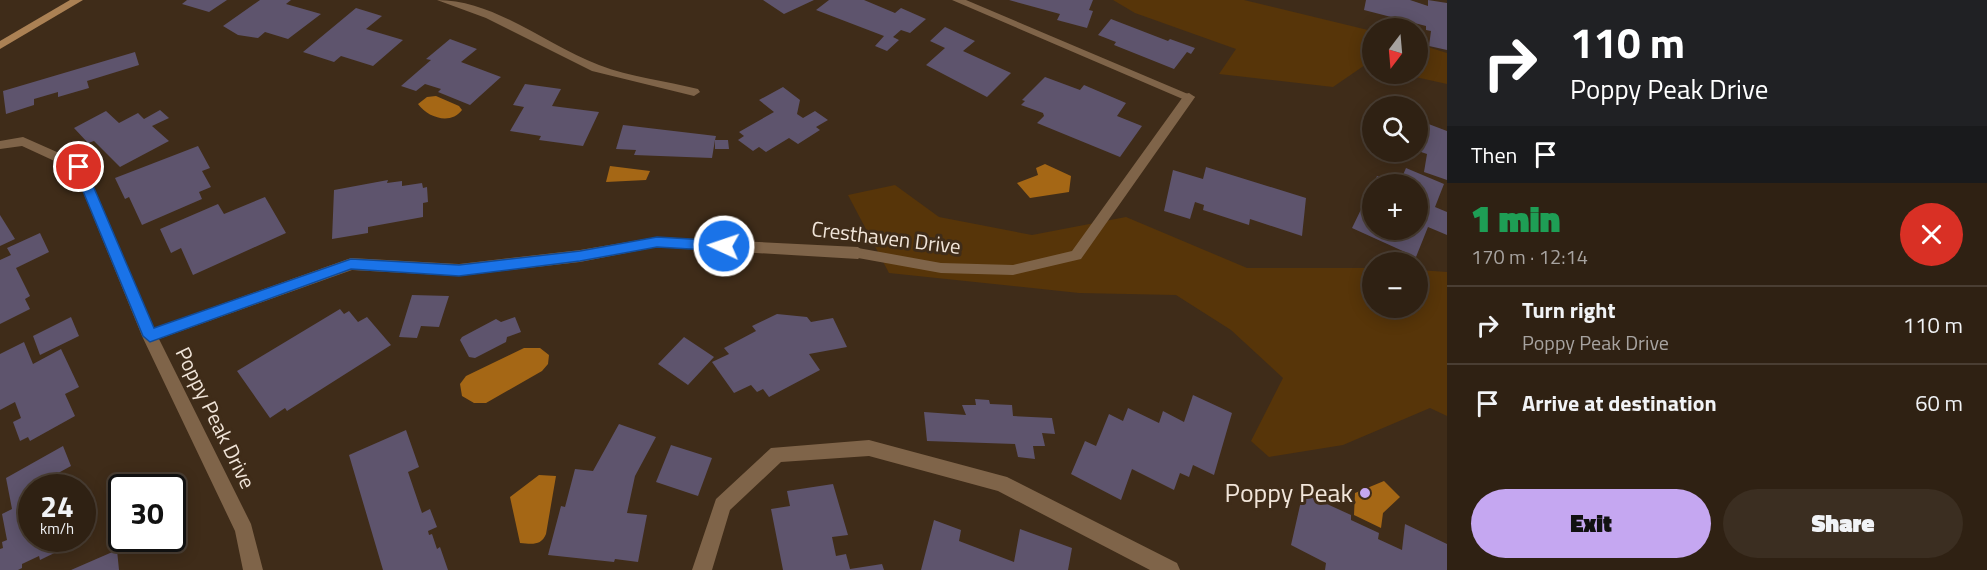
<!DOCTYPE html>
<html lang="en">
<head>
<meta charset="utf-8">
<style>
  body { margin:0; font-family:"Titillium Web",sans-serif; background:#3b2e21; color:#f1f3f6; height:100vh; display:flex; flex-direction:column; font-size:22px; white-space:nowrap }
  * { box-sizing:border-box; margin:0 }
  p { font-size:20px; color:#a7a3a0 }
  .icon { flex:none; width:33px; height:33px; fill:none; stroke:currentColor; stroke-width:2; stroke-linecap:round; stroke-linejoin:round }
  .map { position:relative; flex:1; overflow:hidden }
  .sheet { display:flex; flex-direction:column; background:#2f2113; width:540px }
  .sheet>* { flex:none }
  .guide { background:#202124; color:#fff; overflow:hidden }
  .needle { width:39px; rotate:196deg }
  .tools { position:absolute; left:1362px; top:18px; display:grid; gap:12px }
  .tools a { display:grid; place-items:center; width:66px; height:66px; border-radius:50%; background:#2f2113; box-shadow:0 3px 15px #0003,0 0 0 2px #4a3e33; font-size:30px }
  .speed { position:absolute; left:18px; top:474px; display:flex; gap:12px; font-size:30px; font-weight:700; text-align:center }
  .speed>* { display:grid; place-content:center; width:78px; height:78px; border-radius:50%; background:#2f2113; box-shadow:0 3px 15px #0003,0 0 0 2px #4a3e33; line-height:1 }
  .speed small { font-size:15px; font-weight:400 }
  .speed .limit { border:3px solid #111; border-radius:9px; background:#fff; color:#111 }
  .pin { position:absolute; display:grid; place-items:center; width:51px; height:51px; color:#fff; margin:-26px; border:3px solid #fff; border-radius:50%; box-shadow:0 2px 6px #0007 }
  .me { position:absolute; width:66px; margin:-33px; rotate:273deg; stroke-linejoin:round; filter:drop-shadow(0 0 4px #0008) }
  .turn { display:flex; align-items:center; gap:21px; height:126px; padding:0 24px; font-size:27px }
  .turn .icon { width:78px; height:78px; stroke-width:2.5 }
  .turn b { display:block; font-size:42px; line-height:51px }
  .then { display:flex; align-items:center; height:57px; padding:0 24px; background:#0003; gap:12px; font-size:22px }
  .round { display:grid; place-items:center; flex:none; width:63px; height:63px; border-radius:32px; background:#3b2e21 }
  .summary { display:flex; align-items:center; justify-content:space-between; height:102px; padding:0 24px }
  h1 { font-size:36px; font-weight:800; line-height:45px; color:#1e9e55 }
  .primary-button { display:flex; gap:12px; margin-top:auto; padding:12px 24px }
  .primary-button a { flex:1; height:69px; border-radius:36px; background:#c5a7f1; color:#111; font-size:24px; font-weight:800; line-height:69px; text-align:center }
  .primary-button a+a { background:#3b2e21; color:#f1f3f6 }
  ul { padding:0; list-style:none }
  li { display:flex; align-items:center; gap:18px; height:78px; padding:0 24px; border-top:2px solid #4a3e33 }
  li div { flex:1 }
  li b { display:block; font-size:22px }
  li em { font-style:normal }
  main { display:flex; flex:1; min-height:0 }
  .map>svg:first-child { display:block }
  .green { fill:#573509 }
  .water { fill:#a56715 }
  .building { fill:#5e546d }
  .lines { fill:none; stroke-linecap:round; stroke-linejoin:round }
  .lane { fill:#7f6449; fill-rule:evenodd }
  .street { fill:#7f6449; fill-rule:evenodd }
  .secondary { fill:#ab8154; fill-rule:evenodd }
  .route { fill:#1a73e8; stroke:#114b97; stroke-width:1.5 }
  .poi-dot { fill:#c5a7f1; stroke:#3f2c19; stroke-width:2 }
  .labels { text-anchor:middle; stroke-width:6; stroke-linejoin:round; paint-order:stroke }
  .street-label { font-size:21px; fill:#f1e5d9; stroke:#3f2c19 }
  .near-poi-label { font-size:26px; fill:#f1e5d9; stroke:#3f2c19; text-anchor:end }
</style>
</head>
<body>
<main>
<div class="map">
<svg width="1447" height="570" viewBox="0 0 1447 570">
  <rect width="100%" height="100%" fill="#3f2c19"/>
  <!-- green -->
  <path class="green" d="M1113 0H1244L1372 31V66L1365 65 1333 87 1219 74 1236 49 1135 13Z
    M1418 44 1447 53V84L1402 74H1418Z
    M895 185 939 217 1032 235 1126 217 1247 268H1372V308H1418V270L1447 272V416L1430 408 1343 445 1269 457 1251 441 1283 378 1231 330 1176 295 1079 293 889 273 848 195Z"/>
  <!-- water -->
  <path class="water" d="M436 96 459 106 462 110C451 125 428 118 418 104L427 97Z
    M1045 164 1071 176 1069 192 1030 198 1017 183 1038 175 1036 168Z
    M610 166 650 171 646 180 606 182Z
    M524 348H540L549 355 548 364 542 371 486 403H474L462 396 460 384 466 376Z
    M539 475 556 476 546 534C541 546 532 544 520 543L510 497Z
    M1384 481 1400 497 1383 513 1381 528 1354 515 1355 493Z"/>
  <!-- building -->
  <path class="building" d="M187 0H227L209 12 182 4Z
    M260 0H291L286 4 321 14 288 39 265 32 258 38 238 35 223 26Z
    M763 0H814L784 14Z
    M829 0H864L895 13 901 8 926 19 910 33 901 30 893 37 899 40 887 51 875 46 884 36 816 10Z
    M1009 0H1093L1089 10 1093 11 1087 28 1057 20 1060 14Z
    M1366 0H1410L1428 6V0L1447 3V50L1429 46 1431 31 1426 30V26L1364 10Z
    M356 8 382 16 366 29 403 40 373 66 341 56 334 62 303 52Z
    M1111 19 1168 41 1170 39 1195 48 1191 54 1187 52 1174 69 1114 45 1116 42 1098 35Z
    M945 27 975 41 963 51 1011 73 987 97 926 65 945 48 930 41Z
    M450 39 477 49 461 62 501 77 470 105 438 92 441 89 425 84 416 91 401 86 431 60 426 59Z
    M135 52 139 65 87 81 89 88 58 97V92L34 99V105L6 114 3 91Z
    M1045 77 1080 90 1084 85 1126 103 1117 116 1142 126 1120 157 1037 123 1044 116 1043 113 1021 105 1025 101 1022 100Z
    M525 84 561 89 552 106 599 112 583 146 539 140 541 136 510 131 524 107 513 105Z
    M783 87 800 100 797 114 803 118 815 111 828 120 816 127 820 130 798 144 789 138 766 152 759 147 753 151 738 140 744 136 739 132 774 112 759 100Z
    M1372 107V136L1364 133Z
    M160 110 169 118 152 126 169 141 120 167 94 141 88 143 74 128 106 111 119 123 138 113 144 119Z
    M1418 120 1447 131V180L1424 172 1427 154 1418 151Z
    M623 125 716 136 715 140H728L729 149H715V140L712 158 634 155 636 150 616 149Z
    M198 146 210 168 202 171 211 187 199 192 202 199 142 225 129 197 125 199 115 178Z
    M1206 167 1306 198 1302 236 1250 219 1249 225 1203 210 1204 205 1195 202 1190 219 1164 211 1173 170 1203 179Z
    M1406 168 1444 184 1435 207 1447 212V235L1428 227 1416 257 1352 228 1372 187V230H1418V184H1399Z
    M1377 176 1397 184H1374Z
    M388 180 387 183 402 181V186L422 183 423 188 427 187 428 202 423 203V217L368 227V233L332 239 334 190Z
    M265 197 286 233 193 275 181 248 171 253 160 229 218 204 224 214Z
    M0 215 15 239 0 246Z
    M40 233 49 252 16 268 30 296 25 299 30 309 0 324V260L11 255 7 248Z
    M412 295 449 296 439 327 421 326 417 338 399 337Z
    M340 309 344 314 349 311 358 322 367 317 391 345 287 411 285 408 270 418 237 371Z
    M777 314 807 317 811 322 833 318 847 347 809 354 820 370 769 397 763 389 757 392 751 385 734 393 712 362 729 354 724 348 756 331 752 326Z
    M71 317 79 336 40 355 33 336Z
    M515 317 521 332 507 337 506 342 475 358 469 357 460 340 462 337 496 319 501 322Z
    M684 337 714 357 688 385 658 364Z
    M24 342 33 364 61 349 79 387 65 394 75 416 30 441 28 437 20 441 13 422 21 418 15 402 0 410V354Z
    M1193 395 1232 413 1214 475 1193 465 1189 477 1180 473 1174 490 1132 469 1121 500 1071 474 1085 441 1096 446 1109 414 1123 421 1128 408 1159 423 1163 411 1184 422Z
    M975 399 989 400 990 404 1012 405 1013 416 1052 418 1055 434 1042 433 1045 446H1033L1035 459 1018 457 1015 444 927 441 924 412 966 415 962 405H976Z
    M619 424 656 437 635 476 627 513 647 515 638 562 615 559 614 562 548 555 561 506 565 507 575 469 593 471Z
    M406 430 419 467 408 472 422 513 430 509 437 527 428 531 429 535 432 534 437 549 440 547 448 570H383L349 455Z
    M671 445 712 458 698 496 656 482Z
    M63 446 71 466 40 483 41 488H32V538H78L79 541 40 560 39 556 22 564V568L18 570H0V549L3 548 2 542 7 540 2 514 12 509 6 478Z
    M833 484 848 535 832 537 836 556 846 554 850 569 882 564 884 570H783L771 509 790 506 787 491Z
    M1305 494 1351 515V520L1379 533 1378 539 1402 550 1405 524 1447 544V570H1325L1326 563 1291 545 1301 501 1303 503Z
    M91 508 94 530 82 536V512Z
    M934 520 961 530 959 541 1014 562 1020 529 1072 548 1068 570H921Z
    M117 550 119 570H71Z"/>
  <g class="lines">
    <!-- lane -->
    <path class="lane" d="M1189 93 1195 97 1193 100 1081 259 1013 275 941 273 858 258 851 253 858 248 941 263 1013 265 1072 251 1185 94Z"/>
    <!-- street -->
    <path class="street" d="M437 0C495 0 546 45 599 65 630 77 666 81 698 89L700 92 694 96 592 71 486 18Z
      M952 0H966L1195 97 1189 101 1185 100Z
      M23 137 84 164 154 328 351 258 459 264 580 250 657 237 858 247 865 253 858 259 657 247 580 262 459 276 352 270 159 339 251 524 263 570H243L235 531 142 336 74 170 22 146 0 149V141Z
      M869 440 1007 477 1177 563 1180 570H1150L998 491 869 456 781 462 730 510 712 570H692L716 499 771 448Z"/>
    <!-- secondary -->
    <path class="secondary" d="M70 0H83L0 49V41Z"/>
  </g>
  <!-- route -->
  <path class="route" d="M79 163 85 167 154 328 351 259 459 265 580 251 657 237 724 241 730 246 724 251 657 247 580 261 459 276 351 269 150 342 143 336 73 167Z"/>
  <!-- markers -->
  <circle class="poi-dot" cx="1365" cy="493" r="6"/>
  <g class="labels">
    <!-- street labels -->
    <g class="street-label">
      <text transform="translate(886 238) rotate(7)" y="7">Cresthaven Drive</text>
      <text transform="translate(215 418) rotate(64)" y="7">Poppy Peak Drive</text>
    </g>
    <!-- near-poi labels -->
    <g class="near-poi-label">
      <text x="1353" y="502">Poppy Peak</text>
    </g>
  </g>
</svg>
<div class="tools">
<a><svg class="needle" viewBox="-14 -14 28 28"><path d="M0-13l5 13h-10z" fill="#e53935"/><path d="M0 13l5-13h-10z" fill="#a7a3a0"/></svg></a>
<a><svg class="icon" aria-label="search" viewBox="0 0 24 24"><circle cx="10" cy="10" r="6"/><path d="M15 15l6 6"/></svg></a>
<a>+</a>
<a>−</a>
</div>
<div class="speed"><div>24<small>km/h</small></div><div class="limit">30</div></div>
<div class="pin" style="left:79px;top:167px;background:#d93025"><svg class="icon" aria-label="arrive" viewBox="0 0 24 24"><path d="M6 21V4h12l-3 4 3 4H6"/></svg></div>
<svg class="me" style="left:724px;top:246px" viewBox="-20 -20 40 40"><circle r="17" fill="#1a73e8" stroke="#fff" stroke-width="3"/><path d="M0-11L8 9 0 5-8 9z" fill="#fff"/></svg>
</div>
<section class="sheet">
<div class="guide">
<div class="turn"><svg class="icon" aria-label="right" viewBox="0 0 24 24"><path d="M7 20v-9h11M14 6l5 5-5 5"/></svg><div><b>110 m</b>Poppy Peak Drive</div></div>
<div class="then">Then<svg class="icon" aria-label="arrive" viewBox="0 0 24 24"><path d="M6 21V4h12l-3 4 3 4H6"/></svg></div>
</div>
<div class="summary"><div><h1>1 min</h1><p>170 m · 12:14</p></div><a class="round" style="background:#d93025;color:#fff"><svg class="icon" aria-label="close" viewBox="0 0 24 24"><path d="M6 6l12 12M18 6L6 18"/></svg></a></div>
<ul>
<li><svg class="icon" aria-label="right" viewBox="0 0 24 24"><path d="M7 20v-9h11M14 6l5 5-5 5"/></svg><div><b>Turn right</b><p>Poppy Peak Drive</p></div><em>110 m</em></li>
<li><svg class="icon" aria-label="arrive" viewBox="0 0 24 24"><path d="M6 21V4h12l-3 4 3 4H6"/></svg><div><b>Arrive at destination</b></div><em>60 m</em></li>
</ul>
<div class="primary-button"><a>Exit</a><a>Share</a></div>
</section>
</main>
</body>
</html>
